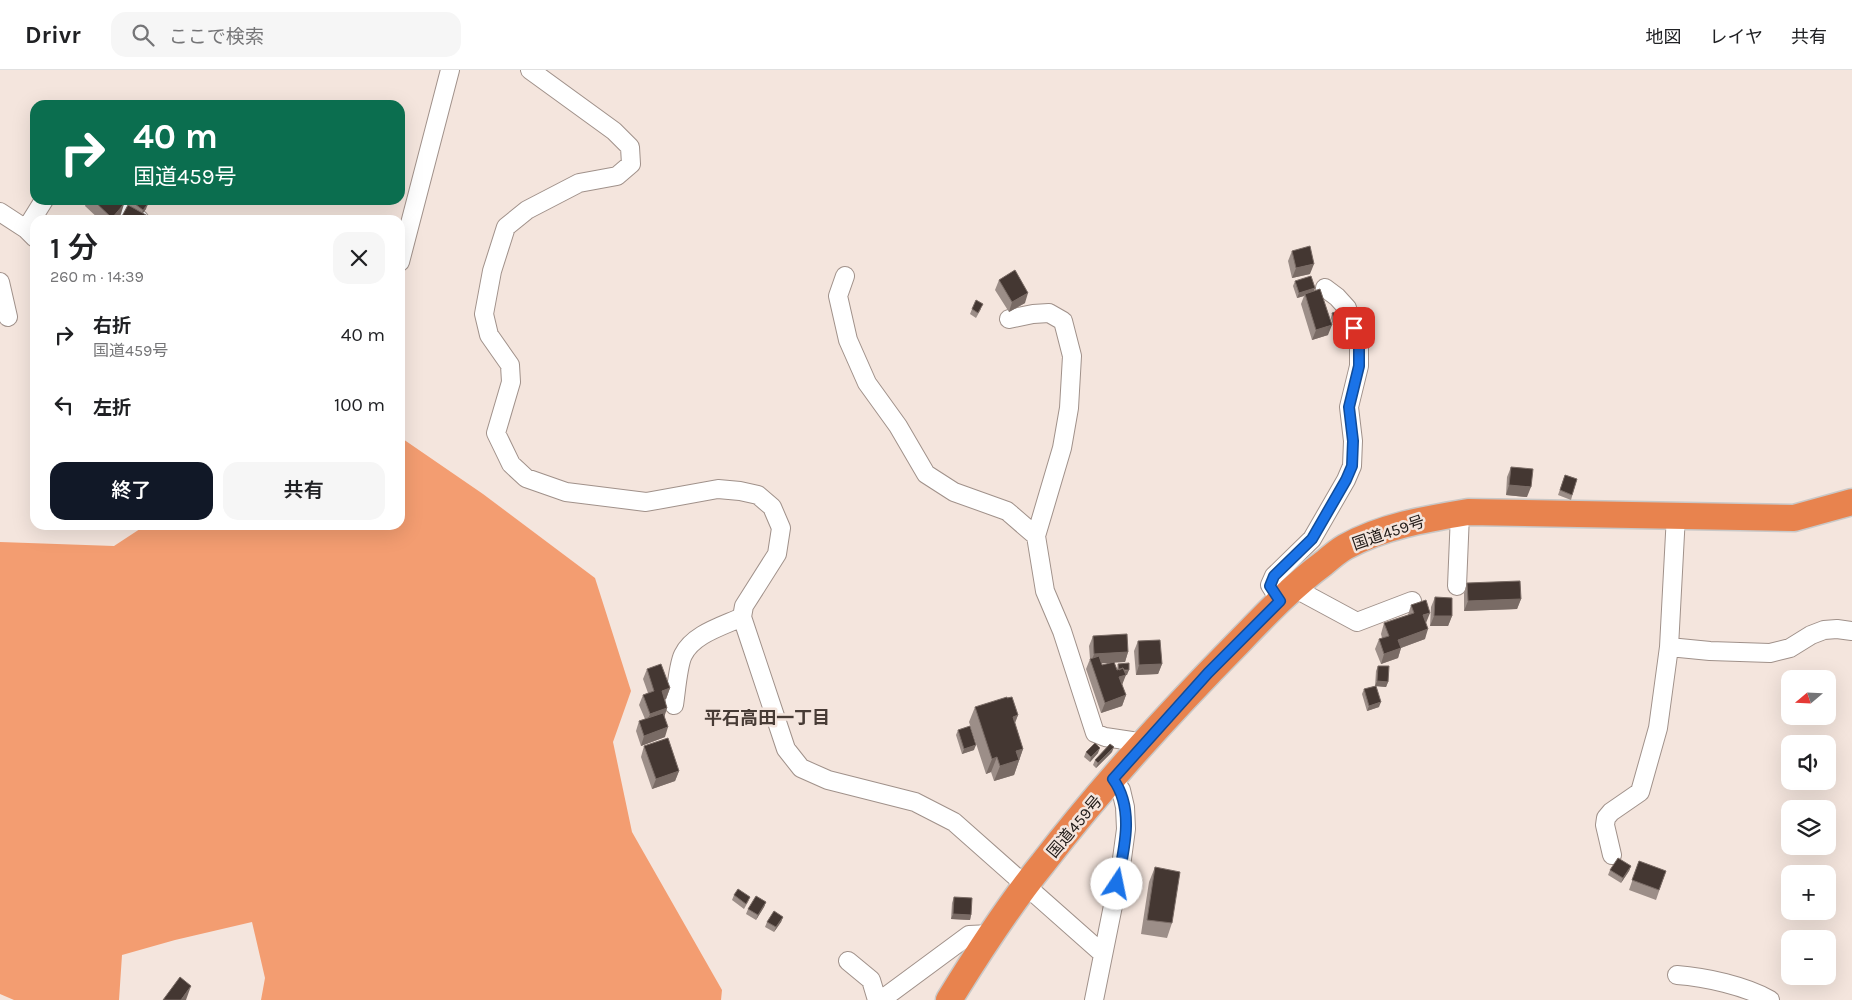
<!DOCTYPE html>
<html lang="ja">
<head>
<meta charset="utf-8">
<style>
  body { margin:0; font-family:Karla,"Noto Sans JP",sans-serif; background:#f6f6f6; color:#202124; height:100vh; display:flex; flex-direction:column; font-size:19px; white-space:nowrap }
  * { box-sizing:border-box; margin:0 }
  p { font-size:16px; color:#757577 }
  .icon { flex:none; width:28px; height:28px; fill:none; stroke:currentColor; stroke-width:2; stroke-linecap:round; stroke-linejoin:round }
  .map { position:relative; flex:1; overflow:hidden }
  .drawer { position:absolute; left:30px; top:145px; width:375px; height:315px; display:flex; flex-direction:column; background:#fff; border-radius:15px; box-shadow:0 5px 20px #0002 }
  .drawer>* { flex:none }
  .banner { position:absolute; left:30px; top:30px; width:375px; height:105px; border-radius:15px; box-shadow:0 5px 20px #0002; background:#0b6e4f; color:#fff; overflow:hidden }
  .needle { width:32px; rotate:251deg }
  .fabs { position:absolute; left:1781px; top:600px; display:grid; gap:10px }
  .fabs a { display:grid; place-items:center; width:55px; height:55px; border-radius:10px; background:#fff; box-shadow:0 5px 20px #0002; font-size:25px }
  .pin { position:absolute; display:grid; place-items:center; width:42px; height:42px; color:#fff; margin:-21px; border-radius:10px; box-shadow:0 2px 8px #0006 }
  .me { position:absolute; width:55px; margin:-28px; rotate:11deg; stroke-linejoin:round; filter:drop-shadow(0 0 4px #0008) }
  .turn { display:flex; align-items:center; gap:18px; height:105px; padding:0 20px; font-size:22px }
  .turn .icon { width:65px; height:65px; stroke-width:2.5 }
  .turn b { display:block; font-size:35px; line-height:42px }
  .round { display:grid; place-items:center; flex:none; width:52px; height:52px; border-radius:15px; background:#f6f6f6 }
  .overview { display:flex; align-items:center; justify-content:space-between; height:85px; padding:0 20px }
  h1 { font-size:30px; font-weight:600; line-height:38px }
  .cta { display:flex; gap:10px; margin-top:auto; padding:10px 20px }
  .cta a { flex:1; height:58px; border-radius:15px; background:#111827; color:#fff; font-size:20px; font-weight:600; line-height:58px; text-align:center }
  .cta a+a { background:#f6f6f6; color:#202124 }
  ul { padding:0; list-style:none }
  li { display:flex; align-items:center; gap:15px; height:70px; padding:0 20px }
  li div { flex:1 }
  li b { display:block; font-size:19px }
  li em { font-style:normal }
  header { display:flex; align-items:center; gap:30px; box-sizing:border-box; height:70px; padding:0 25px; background:#fff; border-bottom:1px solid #e0e0e0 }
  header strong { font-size:24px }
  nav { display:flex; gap:28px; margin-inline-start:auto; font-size:18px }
  .search { width:350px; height:45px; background:#f6f6f6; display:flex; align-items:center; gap:12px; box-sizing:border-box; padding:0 18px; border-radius:15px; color:#757577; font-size:19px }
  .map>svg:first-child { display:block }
  .forest { fill:#f39d71 }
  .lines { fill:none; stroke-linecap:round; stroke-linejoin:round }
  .minor-casing { stroke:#a0918a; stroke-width:20 }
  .highway-casing { stroke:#c9c8c7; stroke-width:29 }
  .minor { stroke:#fff; stroke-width:18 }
  .highway { stroke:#e8834e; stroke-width:26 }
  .wall { fill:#9c8e88; fill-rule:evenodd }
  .shaded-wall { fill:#796b65 }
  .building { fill:#443732; stroke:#796b65 }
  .route-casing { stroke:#114b97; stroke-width:12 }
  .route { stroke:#1a73e8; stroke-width:9 }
  .labels { text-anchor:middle; stroke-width:5; stroke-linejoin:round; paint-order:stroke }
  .street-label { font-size:16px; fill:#201a17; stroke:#f4e5dd }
  .neighbourhood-label { font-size:18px; font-weight:bold; fill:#473b35; stroke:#f4e5dd }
</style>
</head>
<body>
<header>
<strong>Drivr</strong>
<div class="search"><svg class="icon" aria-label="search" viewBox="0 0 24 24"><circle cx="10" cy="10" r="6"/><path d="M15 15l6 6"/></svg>ここで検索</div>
<nav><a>地図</a><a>レイヤ</a><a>共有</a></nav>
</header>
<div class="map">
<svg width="1852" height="930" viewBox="0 0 1852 930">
  <rect width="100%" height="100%" fill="#f4e5dd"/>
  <!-- forest -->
  <path class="forest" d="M400 367 483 424 595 508 631 621 613 672 632 762 722 920 721 930H261L265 908 252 852 175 870 122 885 119 930H14L0 924V472L114 476 146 455H400Z"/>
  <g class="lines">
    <!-- minor casing -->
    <g class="minor-casing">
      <path id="minor" d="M530 0 614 61 630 77 631 94 617 106 579 113 527 140 506 157 492 201 484 244 489 265 510 295 511 312 496 363 511 394 526 408 566 422 646 432 718 419 740 421 758 425 772 437 781 458 777 484 744 536 742 547 786 679 801 698 828 710 915 732 954 752 1103 884
        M117 130 140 150
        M0 142 26 159 35 168
        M26 159 44 130
        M400 192 450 0
        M845 206 838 226 848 270 867 313 898 356 926 404 954 422 1007 441 1036 466 1045 521 1062 561 1095 663 1105 667 1145 673
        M0 212 8 247
        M1009 249 1033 244 1049 243 1063 251 1072 286 1069 338 1062 378 1036 466
        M1457 516 1460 444
        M1294 518 1357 552 1412 531
        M1280 531 1270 515 1274 506 1312 469 1346 410 1352 396 1353 371 1349 337 1359 296V278L1347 238 1337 227 1325 218
        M1669 577 1710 581 1770 583 1790 578 1811 565 1824 560 1837 559 1852 561
        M674 635C676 622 678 595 683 585 693 564 723 556 742 547
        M1612 785 1605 755 1606 748 1611 742 1640 722 1658 658 1669 577 1676 445
        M848 891 871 910 877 930
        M1677 905C1705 907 1746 916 1770 930
        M881 930 969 865 991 864
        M1094 930 1121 796 1126 759 1125 737 1121 720 1113 709"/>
    </g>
    <!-- highway casing -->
    <g class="highway-casing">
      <path id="highway" d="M949 930C978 883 1008 836 1043 793 1103 715 1172 640 1241 570 1267 543 1294 515 1324 493 1331 487 1338 481 1345 477 1383 456 1426 449 1468 442L1794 448 1852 432"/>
    </g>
    <!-- minor -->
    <use href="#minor" class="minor"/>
    <!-- highway -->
    <use href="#highway" class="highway"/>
  </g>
  <!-- wall -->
  <path class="wall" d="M87 130H120L121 144 116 150H100L85 136Z
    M131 131 146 139 142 143 129 136Z
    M1292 181 1310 204 1292 208 1288 191Z
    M999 210 1025 233 1009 242 995 220Z
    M1295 211 1315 218 1314 221 1328 265 1312 270 1301 234 1304 226 1297 228 1293 216Z
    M972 239H981L976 248 970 244Z
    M1332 243 1348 257 1346 262 1336 265 1331 248Z
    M1511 397 1527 427 1506 425 1507 407Z
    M1565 405 1577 409 1571 430 1558 425Z
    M1467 513 1521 529 1517 539 1464 541V523Z
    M1435 527 1452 546 1448 556H1430L1431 537Z
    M1411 535 1426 553 1425 569 1401 578 1398 588 1381 594 1375 579 1379 569 1382 568 1381 564 1384 553 1408 545Z
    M1093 566 1128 582 1125 592H1114L1117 599 1118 594 1127 605H1125L1122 615 1126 625 1122 636 1101 643 1086 599 1090 589 1089 576ZM1102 593H1111L1102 595Z
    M1138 571 1162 594 1158 604 1136 605 1134 581Z
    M1378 596 1388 612 1386 617 1376 616 1379 637 1367 641 1362 624 1364 619 1375 616 1376 601Z
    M647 599 670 618 666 629H664L667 638 664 646 665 667 641 676 636 661 639 651 645 649 639 635 643 625 648 623 643 609Z
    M975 637 1018 645 1015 653 1023 679 1014 705 994 711 991 702 986 704 969 652Z
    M958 660 974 680 962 684 956 665Z
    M644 676 679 701 675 711 652 719 641 687Z
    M1086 682 1098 683 1090 692 1084 687Z
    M1112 682 1096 698 1093 695 1095 690Z
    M1639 791 1666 801 1656 830 1629 820Z
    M1631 796 1629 801 1621 813 1608 805 1610 800Z
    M1155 797 1172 853 1167 868 1141 864 1149 812Z
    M734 825 750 827 748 832 744 839 732 830Z
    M954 827 971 845 970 850 951 849 952 833Z
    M766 832 764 837 756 850 746 844 748 839Z
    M783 847 781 852 774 862 765 857 767 852Z"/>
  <!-- shaded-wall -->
  <path class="shaded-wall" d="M124 134 121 144 116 150H111L112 148Z
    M148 134 146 139 141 146 143 140Z
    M1314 194 1310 204 1292 208 1296 198Z
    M1315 218 1313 223 1305 224 1304 226 1297 228 1299 223Z
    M1028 223 1025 233 1009 242 1012 232Z
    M1332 255 1328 265 1312 270 1316 260Z
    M1348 257 1346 262 1336 265 1338 260Z
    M1509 415 1531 417 1527 427 1506 425Z
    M1521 529 1517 539 1464 541 1468 531Z
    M1430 543 1426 553 1420 555 1423 545Z
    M1434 546H1452L1448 556H1430Z
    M1428 559 1425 569 1395 580 1398 570Z
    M1401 578 1398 588 1381 594 1384 584Z
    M1128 582 1125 592 1092 594 1091 593 1094 584Z
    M1162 594 1158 604 1136 605 1139 595Z
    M1129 600 1127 605 1117 606 1119 601Z
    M1126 605 1122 615 1119 607Z
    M1377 611 1388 612 1386 617 1375 616Z
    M670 618 666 629 658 631 662 621Z
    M1126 625 1122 636 1101 643 1105 633Z
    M1381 632 1379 637 1367 641 1369 636Z
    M667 638 664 648 646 654 650 644Z
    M1018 645 1012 660 1013 647Z
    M668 657 665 667 641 676 644 666Z
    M976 675 974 680 962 684 964 679Z
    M1114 677 1112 682 1096 698 1098 693Z
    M1100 678 1098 683 1090 692 1091 687Z
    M1023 679 1014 705 994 711 1000 696 1016 681Z
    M997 687 991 702 986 704 992 689Z
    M679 701 675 711 652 719 656 709Z
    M1631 796 1629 801 1621 813 1623 808Z
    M766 832 764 837 756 850 758 845Z
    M953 844 971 845 970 850 951 849Z
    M783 847 781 852 774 862 776 857Z
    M191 916 186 930H181Z"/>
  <!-- building -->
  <path class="building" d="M93 130H120L124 134 112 148Z
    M132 130H143L148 134 143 140 131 131Z
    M128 135 155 150H120Z
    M1310 176 1314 194 1296 198 1292 181Z
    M1015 200 1028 223 1012 232 999 210Z
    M1311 206 1315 218 1299 223 1295 211Z
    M1320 219 1332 255 1316 260 1305 224Z
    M976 230 983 234 978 243 972 239Z
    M1343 240 1348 257 1338 260 1332 243Z
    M1511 397 1533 399 1531 417 1509 415Z
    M1565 405 1577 409 1572 425 1560 420Z
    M1520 511 1521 529 1468 531 1467 513Z
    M1435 527 1452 528V546H1434Z
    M1426 530 1430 543 1423 545 1428 559 1398 570 1401 578 1384 584 1379 569 1389 566 1384 553 1414 543 1411 535Z
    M1127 564 1128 582 1094 584 1093 566Z
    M1160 570 1162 594 1139 595 1138 571Z
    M1099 586 1102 595 1114 592 1117 600 1123 598 1126 605 1119 607 1126 625 1105 633 1090 589Z
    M1129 593V600H1124L1123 598 1119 600 1118 594Z
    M661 594 670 618 662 621 667 638 650 644 643 625 654 621 647 599Z
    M1378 596H1389L1388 612 1377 611Z
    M1376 616 1381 632 1369 636 1364 619Z
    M1007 627V628L1012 627 1018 645 1013 647 1023 679 1016 681 1019 690 1000 696 997 687 992 689 975 637Z
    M663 643 668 657 644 666 639 651Z
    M970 656 976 675 964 679 958 660Z
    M668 668 679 701 656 709 644 676Z
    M1095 673 1100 678 1091 687 1086 682Z
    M1110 674 1114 677 1098 693 1095 690Z
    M1618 788 1631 796 1623 808 1610 800Z
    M1639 791 1666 801 1659 820 1632 810Z
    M1155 797 1180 802 1172 853 1147 850Z
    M738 819 750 827 746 834 734 825Z
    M756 826 766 832 758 845 748 839Z
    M954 827 972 828 971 845 953 844Z
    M774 841 783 847 776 857 767 852Z
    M180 907 191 916 181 930H163Z"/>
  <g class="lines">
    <!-- route casing -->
    <g class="route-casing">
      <path id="route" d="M1117 814C1124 780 1135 739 1113 709L1208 603 1280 531 1270 516 1274 506 1312 469 1346 410 1352 396 1353 371 1349 337 1359 296V278L1354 258"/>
    </g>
    <!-- route -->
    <use href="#route" class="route"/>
  </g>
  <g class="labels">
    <!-- street labels -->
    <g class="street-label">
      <text transform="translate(1388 462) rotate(-19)" y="6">国道459号</text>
      <text transform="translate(1074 756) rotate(-50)" y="6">国道459号</text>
    </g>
    <!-- neighbourhood labels -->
    <g class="neighbourhood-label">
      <text x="767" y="654">平石高田一丁目</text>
    </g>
  </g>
</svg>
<div class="fabs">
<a><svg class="needle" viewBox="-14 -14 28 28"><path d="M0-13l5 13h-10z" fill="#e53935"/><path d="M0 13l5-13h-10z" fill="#757577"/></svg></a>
<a><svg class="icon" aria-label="sound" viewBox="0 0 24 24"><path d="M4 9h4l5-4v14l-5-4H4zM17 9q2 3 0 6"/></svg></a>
<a><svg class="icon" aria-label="layers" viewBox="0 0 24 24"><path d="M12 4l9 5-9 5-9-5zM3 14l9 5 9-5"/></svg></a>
<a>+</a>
<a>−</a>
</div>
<div class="pin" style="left:1354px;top:258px;background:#d93025"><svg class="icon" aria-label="arrive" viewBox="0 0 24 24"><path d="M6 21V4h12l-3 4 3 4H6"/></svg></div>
<svg class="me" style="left:1117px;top:814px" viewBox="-20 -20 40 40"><circle r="19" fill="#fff"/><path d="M0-13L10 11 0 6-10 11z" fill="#1a73e8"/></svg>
<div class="banner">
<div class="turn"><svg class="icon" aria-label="right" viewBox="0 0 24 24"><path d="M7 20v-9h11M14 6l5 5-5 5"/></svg><div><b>40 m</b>国道459号</div></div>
</div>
<section class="drawer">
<div class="overview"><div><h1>1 分</h1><p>260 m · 14:39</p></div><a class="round"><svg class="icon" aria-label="close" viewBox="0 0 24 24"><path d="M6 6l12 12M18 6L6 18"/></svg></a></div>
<ul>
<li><svg class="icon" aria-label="right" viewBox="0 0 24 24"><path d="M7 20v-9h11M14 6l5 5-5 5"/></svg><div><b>右折</b><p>国道459号</p></div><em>40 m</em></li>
<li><svg class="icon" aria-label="left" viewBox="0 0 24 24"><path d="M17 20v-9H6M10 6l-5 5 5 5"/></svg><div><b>左折</b></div><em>100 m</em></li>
</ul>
<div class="cta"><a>終了</a><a>共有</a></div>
</section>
</div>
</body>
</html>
